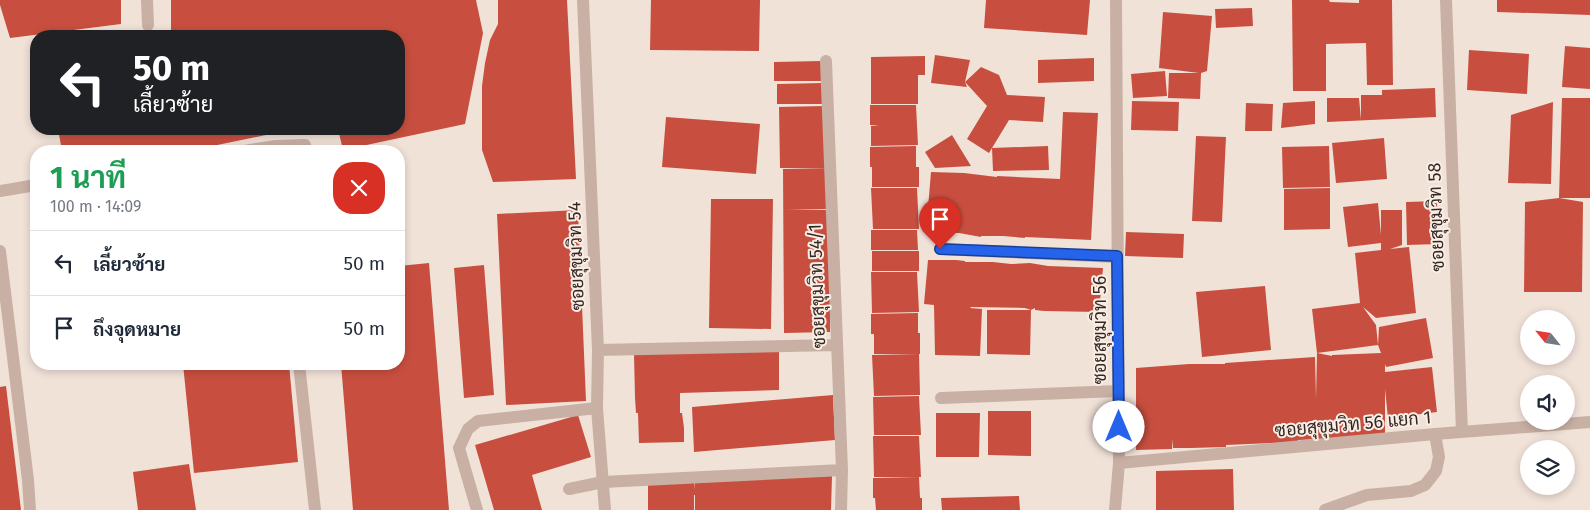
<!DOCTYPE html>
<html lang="th">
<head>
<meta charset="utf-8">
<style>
  body { margin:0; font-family:"Fira Sans",Sarabun,sans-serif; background:#f2f2f3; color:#1f2937; height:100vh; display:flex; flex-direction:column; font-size:19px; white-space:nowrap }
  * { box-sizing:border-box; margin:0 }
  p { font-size:16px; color:#747a83 }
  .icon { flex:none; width:28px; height:28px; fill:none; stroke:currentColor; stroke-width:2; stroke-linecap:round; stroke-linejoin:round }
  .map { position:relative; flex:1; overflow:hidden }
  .drawer { position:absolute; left:30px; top:145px; width:375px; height:225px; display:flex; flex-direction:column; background:#fff; border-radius:20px; box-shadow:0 2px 8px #0003 }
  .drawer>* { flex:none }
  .banner { position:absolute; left:30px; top:30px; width:375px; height:105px; border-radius:20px; box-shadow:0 2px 8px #0003; background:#202124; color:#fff; overflow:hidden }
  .needle { width:32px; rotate:300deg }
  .buttons { position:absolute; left:1520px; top:310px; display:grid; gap:10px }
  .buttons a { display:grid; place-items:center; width:55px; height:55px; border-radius:50%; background:#fff; box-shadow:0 2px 8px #0003; font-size:25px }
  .pin { position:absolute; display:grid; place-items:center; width:42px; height:42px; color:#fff; margin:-51px -21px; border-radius:50% 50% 50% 0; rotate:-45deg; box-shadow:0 0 5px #0007 }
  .pin .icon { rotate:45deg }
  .me { position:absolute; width:55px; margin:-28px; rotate:0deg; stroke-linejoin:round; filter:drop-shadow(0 0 4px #0008) }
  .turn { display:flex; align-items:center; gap:18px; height:105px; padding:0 20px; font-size:22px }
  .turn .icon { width:65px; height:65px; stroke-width:2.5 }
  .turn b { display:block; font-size:35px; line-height:42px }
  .round { display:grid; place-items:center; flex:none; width:52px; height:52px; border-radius:20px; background:#f2f2f3 }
  .head { display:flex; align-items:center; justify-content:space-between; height:85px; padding:0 20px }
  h1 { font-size:30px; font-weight:700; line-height:38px; color:#1e9e55 }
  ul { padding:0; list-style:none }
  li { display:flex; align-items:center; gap:15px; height:65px; padding:0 20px; border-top:1px solid #e0e1e3 }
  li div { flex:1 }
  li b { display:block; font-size:19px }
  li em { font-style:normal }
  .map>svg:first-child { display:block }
  .building { fill:#c84f3f }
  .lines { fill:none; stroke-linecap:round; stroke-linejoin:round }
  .lane { stroke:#c9b0a4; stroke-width:12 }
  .street { stroke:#c9b0a4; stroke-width:12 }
  .route-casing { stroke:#184099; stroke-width:12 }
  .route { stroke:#2563eb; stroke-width:9 }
  .labels { text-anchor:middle; stroke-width:4; stroke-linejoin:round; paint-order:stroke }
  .street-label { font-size:18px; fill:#342826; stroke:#f9ede4 }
</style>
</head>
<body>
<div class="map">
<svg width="1590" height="510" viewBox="0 0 1590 510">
  <rect width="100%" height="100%" fill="#f1e2d8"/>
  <!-- building -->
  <path class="building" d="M0 0H121V24L10 38 0 5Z
    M171 0H476L483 33 465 124 343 150 338 129H399V36H171Z
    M498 0H567L576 179 493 182 482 150V86L485 63 490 40 498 24Z
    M651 0H760L759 51 650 50Z
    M986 0H1090L1087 35 984 28Z
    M1292 0H1329L1330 2 1359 3V0H1392L1393 85H1367L1366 43 1326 44V91H1293Z
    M1497 0H1590V15L1497 12Z
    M1252 8 1253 26 1216 28 1215 9Z
    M1163 12 1212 16 1207 71 1201 73 1200 99 1168 98 1169 73H1199L1159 68Z
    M1565 46 1590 48V89L1562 87Z
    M1469 50 1529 54 1527 94 1467 90Z
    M935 55 970 60 965 82 967 87 931 83Z
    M925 56V75H918V104H871V57Z
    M1094 58V81L1038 83V60Z
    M821 61V81H774V62Z
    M981 67 999 75 1007 95 1045 97 1043 122 1009 120 989 153 967 139 987 106 965 82Z
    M1165 71 1167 96 1133 98 1131 74Z
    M823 83V104H777V84Z
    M1435 88 1436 117 1327 122V98H1359L1361 120V95H1382V90Z
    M1562 98H1590V198H1559Z
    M1132 101 1179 102 1178 131 1131 130Z
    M1315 101V124L1281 128 1283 103Z
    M1553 102 1551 184 1508 183 1511 115Z
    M1246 103 1273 104 1272 131H1245Z
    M870 105H916L918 145 871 146V126L879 125H870Z
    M825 106 826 168H780L779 107Z
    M1063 112 1098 113 1091 240 1025 237V238L1003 236H981V237L959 233 926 232 931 172 964 173 997 177V176L1060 179Z
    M666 117 760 124 756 174 662 167Z
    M58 129H289L290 130 188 151H62Z
    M952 135 971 166 935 168 925 152Z
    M1196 136 1226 137 1222 222 1192 221Z
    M1384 138 1387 179 1336 183 1332 143Z
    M916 146V167H919V187H872V167H870V147Z
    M1048 146 1049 170 993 171 992 148Z
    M1329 146 1330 187 1283 188 1282 147Z
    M830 168 829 209 786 210H830V332L784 333 783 169Z
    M871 188H917L919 229H873Z
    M1330 188V229L1284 230V189Z
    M1559 198 1583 202 1582 292H1524L1525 202Z
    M711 199H773L771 329 709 328Z
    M1437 201 1438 244 1407 245 1406 202Z
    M1378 203 1381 235V210H1402V245L1390 249 1409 247 1416 313 1376 318 1363 307 1376 325 1378 345 1317 353 1332 356V355L1381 353 1378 345 1379 327 1426 318 1433 358 1386 367 1385 364V372L1432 367 1437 412 1388 418 1385 389V436L1298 440V442L1226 445V447L1191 448H1173L1172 439V449L1136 450V368L1189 364H1225V363L1315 357 1316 399 1317 353 1312 309 1360 303 1355 253 1381 250V243L1348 247 1343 207Z
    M578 210 586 401 506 405 497 214Z
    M871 230H917L918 250H871Z
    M1126 232 1184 234 1183 258 1125 256Z
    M872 251H919V271H872Z
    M928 260H956L965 261V262H993L1011 264 1030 263 1048 266 1103 268 1099 312 1044 311 1035 310V308L1031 310 1025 308 971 307 970 308 982 309 980 356 935 355 934 305 924 304Z
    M429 263 449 510H353L341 364H399V266Z
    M484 265 494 395 464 398 454 268Z
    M871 272H917L919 312 872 313Z
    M1265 286 1271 350 1202 357 1196 292Z
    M987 310H1031L1030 355 987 354Z
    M918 313V333H920V354H874V334H871V314Z
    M779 350V390L680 393V413H682L684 428V442L639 443 638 413H636L635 398 634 354Z
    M919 354 920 395 874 396 872 355Z
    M183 364H289L298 462 194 473Z
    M6 386 21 510H0V387Z
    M833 395 835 440 694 452 692 407Z
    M919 396 921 435H874L873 397Z
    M988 411H1031V456L988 455Z
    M936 413H980L979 457H936Z
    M578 415 591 457 532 475 542 510H494L475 445Z
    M873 436H919L921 477H874Z
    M189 464 196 510H138L133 472Z
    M1233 469 1234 510H1156V471Z
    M832 476 831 510H695V495H694V510H648V478H694L695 490V478Z
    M919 477 920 498H922V510H876L875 498H873V478Z
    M1019 496 1020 510H942L941 498Z"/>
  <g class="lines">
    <!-- lane -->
    <path class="lane" d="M147 0 148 25
      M1325 510 1367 495 1411 491 1425 485 1436 471 1439 457 1435 434"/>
    <!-- street -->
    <path class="street" d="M583 0 598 350 597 408 605 510
      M1446 0 1462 432
      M826 61 842 470 841 510
      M244 151 276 146 305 145
      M0 191 36 185
      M940 249 1117 257
      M0 251 28 480 30 510
      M598 350 837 345
      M299 364 315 510
      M941 398 1118 391
      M1119 463 1435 434 1590 422
      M569 489 603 482 842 470
      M477 510 459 448 468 429 478 421 597 408
      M1115 510 1119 463 1116 0"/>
  </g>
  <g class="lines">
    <!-- route casing -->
    <g class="route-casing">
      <path id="route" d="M940 249 1117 256 1119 427"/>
    </g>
    <!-- route -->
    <use href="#route" class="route"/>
  </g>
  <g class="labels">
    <!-- street labels -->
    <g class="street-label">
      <text transform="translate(1436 217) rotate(-92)" y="6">ซอยสุขุมวิท 58</text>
      <text transform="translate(576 256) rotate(-92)" y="6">ซอยสุขุมวิท 54</text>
      <text transform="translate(817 286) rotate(-92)" y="6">ซอยสุขุมวิท 54/1</text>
      <text transform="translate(1100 330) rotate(-90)" y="6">ซอยสุขุมวิท 56</text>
      <text transform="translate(1353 424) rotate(-5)" y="6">ซอยสุขุมวิท 56 แยก 1</text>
    </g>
  </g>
</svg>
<div class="buttons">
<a><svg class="needle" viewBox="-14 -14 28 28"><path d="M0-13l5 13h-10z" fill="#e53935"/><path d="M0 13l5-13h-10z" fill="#747a83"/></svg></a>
<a><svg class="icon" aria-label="sound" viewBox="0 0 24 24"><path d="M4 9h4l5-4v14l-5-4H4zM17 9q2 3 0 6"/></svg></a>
<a><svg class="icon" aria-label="layers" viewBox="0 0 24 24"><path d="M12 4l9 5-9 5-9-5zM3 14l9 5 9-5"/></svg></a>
</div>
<div class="pin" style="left:940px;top:249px;background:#d93025"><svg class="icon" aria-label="arrive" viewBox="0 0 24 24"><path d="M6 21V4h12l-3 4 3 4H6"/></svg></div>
<svg class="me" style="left:1119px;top:427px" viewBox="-20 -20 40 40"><circle r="19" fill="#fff"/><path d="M0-13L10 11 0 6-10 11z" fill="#2563eb"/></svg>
<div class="banner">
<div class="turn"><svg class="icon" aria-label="left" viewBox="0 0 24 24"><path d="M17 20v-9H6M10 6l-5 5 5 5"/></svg><div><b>50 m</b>เลี้ยวซ้าย</div></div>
</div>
<section class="drawer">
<div class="head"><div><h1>1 นาที</h1><p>100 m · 14:09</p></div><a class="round" style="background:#d93025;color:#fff"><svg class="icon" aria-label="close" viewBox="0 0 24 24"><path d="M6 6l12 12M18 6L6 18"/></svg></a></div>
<ul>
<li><svg class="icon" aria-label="left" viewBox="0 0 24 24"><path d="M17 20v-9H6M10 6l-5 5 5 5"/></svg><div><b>เลี้ยวซ้าย</b></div><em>50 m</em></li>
<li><svg class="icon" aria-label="arrive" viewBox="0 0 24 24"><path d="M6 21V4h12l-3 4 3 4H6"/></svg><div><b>ถึงจุดหมาย</b></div><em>50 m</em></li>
</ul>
</section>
</div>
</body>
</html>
